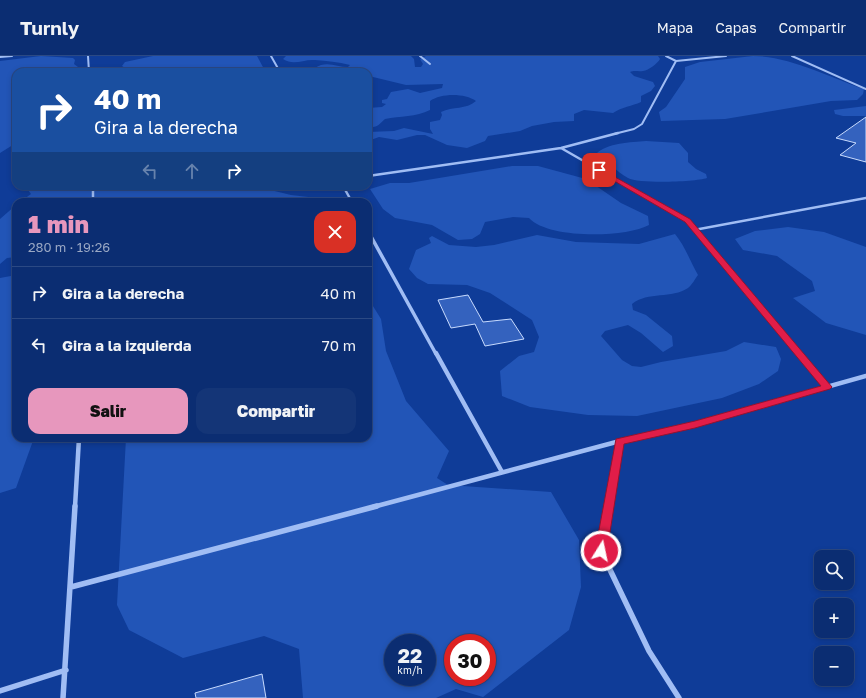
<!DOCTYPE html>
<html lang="es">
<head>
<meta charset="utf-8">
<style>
  body { margin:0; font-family:"Golos Text",sans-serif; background:#143577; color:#f1f3f6; height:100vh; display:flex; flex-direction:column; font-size:15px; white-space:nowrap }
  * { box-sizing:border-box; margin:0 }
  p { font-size:13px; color:#9aa8c4 }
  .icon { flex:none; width:22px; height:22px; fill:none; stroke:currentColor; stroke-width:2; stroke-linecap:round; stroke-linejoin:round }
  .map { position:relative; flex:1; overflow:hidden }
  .panel { position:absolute; left:12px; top:142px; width:360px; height:244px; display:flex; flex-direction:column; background:#0b2d72; border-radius:12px; box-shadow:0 2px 6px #0003,0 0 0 1px #2b4984 }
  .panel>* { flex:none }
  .guide { position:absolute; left:12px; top:12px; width:360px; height:122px; border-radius:12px; box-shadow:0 2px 6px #0003,0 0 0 1px #2b4984; background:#1a4fa0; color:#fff; overflow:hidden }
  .buttons { position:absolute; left:814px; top:494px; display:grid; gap:8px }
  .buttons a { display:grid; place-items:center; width:40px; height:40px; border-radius:8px; background:#0b2d72; box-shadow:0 2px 6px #0003,0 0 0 1px #2b4984; font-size:20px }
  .speed { position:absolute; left:384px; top:578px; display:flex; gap:8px; font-size:20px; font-weight:700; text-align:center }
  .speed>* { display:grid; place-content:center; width:52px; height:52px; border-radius:50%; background:#0b2d72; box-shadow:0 2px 6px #0003,0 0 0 1px #2b4984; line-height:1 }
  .speed small { font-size:10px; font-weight:400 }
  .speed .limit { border:6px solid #d22; background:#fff; color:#111 }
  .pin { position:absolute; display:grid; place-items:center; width:34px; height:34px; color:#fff; margin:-17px; border-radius:8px; box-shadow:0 2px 6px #0006 }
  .me { position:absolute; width:44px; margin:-22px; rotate:10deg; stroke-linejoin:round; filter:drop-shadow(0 0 3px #0008) }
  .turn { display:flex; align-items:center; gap:14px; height:84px; padding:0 16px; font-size:18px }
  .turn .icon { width:52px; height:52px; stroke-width:2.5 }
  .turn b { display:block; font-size:28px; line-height:34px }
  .lanes { display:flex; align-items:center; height:38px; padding:0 16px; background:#0003; justify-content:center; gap:20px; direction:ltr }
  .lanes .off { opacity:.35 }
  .round { display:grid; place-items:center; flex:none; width:42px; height:42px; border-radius:12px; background:#143577 }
  .headline { display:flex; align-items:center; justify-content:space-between; height:68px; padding:0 16px }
  h1 { font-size:24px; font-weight:800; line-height:30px; color:#e797bd }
  .primary-button { display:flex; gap:8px; margin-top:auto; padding:8px 16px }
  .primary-button a { flex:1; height:46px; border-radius:12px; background:#e797bd; color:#111; font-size:16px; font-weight:800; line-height:46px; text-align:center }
  .primary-button a+a { background:#143577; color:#f1f3f6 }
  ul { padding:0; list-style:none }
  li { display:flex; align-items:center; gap:12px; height:52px; padding:0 16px; border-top:1px solid #2b4984 }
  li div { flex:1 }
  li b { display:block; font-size:15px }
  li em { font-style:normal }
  header { display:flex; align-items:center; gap:24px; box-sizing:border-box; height:56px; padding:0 20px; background:#0b2d72; border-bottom:1px solid #2b4984 }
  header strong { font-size:19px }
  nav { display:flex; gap:22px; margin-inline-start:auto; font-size:14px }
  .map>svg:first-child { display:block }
  .green { fill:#2255b7; fill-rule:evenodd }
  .building { fill:#3462be; stroke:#c8dbfe }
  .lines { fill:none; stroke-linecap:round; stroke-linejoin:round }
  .minor-far4 { stroke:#a0bdf4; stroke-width:2 }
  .minor-far3 { stroke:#a0bdf4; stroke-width:2.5 }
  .minor-far2 { stroke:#a0bdf4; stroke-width:3.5 }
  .minor-far1 { stroke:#a0bdf4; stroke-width:4.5 }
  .minor { stroke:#a0bdf4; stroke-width:5.5 }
  .route { fill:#e11d48; stroke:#92132f }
</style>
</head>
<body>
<header>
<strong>Turnly</strong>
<nav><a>Mapa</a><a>Capas</a><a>Compartir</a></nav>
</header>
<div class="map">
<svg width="866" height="642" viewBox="0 0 866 642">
  <rect width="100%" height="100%" fill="#0f3c98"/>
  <!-- green -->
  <path class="green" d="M41 0 73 2 75 4 74 8 78 11 77 16H16V87L0 97V5Z
    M153 0H257L264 13V16C241 16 134 20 122 10L125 6Z
    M286 0H411L414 3 415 11H421L423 8 420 3 426 0H658L660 3C657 8 649 14 643 15 638 16 635 14 630 16L634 20 653 26 655 30 651 35 641 40V46C632 50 622 51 613 57L584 54 574 58V65L554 66 532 70 520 75 488 80 485 85 467 92 447 89 425 79H417L397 84 379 81 368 85V76L394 75 404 72 433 78 430 73V66L440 64 442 59 441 56C453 50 466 54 476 45 465 37 441 37 430 45V54C416 61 400 60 385 63 379 68 377 73 368 70V52L382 51 386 48 382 47V44L387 43 391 36 408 33 420 37 442 32 443 28 406 29 373 21 368 19V16H300L315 14V12C326 4 337 11 348 11L350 9C338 6 327 5 315 4 303 3 294 10 283 3Z
    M753 0C789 0 829 21 864 33L863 38 857 44 831 45 725 63 661 65 659 56 666 51 685 23V11L700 6Z
    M866 50V60H843L835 58 834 54Z
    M646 85 679 87 688 97V106L696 113 706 118 707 122C695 126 639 128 628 122 617 116 607 105 596 98 607 87 631 86 646 85Z
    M512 110H538L586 123 621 147 648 160 649 169C625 182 548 183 529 162L513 161 485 166 480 178 472 183 458 184 432 169 395 162 383 153 370 133 390 127H409Z
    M25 130H254L291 139 317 142 326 146H20L31 138Z
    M16 149V201L7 202 0 208V163Z
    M788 171 824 176 866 191V279L826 267 793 242 815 235 812 225 777 200 743 194 735 183 755 175Z
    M675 178C685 190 690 205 698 219 695 223 692 229 688 232 672 243 648 235 632 248L633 254 646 259 672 280 673 290 663 296 641 277 628 269 605 275 601 280 622 304 632 310 641 311 661 306 726 295 744 286 776 291 781 303 778 315 759 328 722 342 637 360 588 359 530 351 502 340 500 315 519 300 534 296 539 281 532 264 490 237 467 229 428 228 417 222 409 213 416 194 431 187 429 182 432 180 449 189 476 191 494 189 537 179 576 186 639 188Z
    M16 219V382H34L16 432 0 437V222Z
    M368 242 381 263 386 295 406 345 449 395 437 422 448 429 551 436 579 484 581 531 569 574 483 641 456 633 436 642H303L299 593 264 580 183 602 129 574 117 549 126 382H368ZM393 587H427V621H393ZM453 587H487V621H453Z"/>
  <!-- building -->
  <path class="building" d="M866 61V106L840 99 856 87 836 82Z
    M468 239 483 266 511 263 524 283 485 290 475 268 451 272 438 244Z
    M262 618 266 642H196L195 637Z"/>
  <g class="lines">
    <!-- minor-far4 -->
    <path class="minor-far4" d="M88 0 89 16
      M271 0 280 16
      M420 0 430 8
      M666 0 676 5 726 0
      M792 0 866 33
      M0 1 12 0
      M614 78 634 73 642 68 676 5"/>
    <!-- minor-far3 -->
    <path class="minor-far3" d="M561 92 688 165 697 175
      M368 120 561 92 618 77
      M93 130V146
      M343 130 352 146
      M694 174 866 142"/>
    <!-- minor-far2 -->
    <path class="minor-far2" d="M696 174 799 298
      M368 175 436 298"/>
    <!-- minor-far1 -->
    <path class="minor-far1" d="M436 297 502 416
      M798 297 827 331
      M75 451 79 382
      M373 451 620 385 695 368 866 320
      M609 451 620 385"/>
    <!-- minor -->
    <path class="minor" d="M609 450 601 495 649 595 679 642
      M71 531 377 450
      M0 635 66 614
      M63 642 75 450"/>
  </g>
  <!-- route -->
  <path class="route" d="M599 112 690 163 832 331 830 333 695 372 624 388 607 495 605 499H597L595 495 616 383 695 365 821 330 685 166 597 115 596 114Z"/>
</svg>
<div class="buttons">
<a><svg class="icon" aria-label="search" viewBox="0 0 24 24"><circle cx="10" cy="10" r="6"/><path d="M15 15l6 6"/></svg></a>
<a>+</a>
<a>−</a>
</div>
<div class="speed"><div>22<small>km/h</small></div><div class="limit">30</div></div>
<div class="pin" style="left:599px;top:114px;background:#d93025"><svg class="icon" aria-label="arrive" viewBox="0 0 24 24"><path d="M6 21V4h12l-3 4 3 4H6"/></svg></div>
<svg class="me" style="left:601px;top:495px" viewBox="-20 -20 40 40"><circle r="17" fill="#e11d48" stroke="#fff" stroke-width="3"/><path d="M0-11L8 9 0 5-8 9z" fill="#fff"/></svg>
<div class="guide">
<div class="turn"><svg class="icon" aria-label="right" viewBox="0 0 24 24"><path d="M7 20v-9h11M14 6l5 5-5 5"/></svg><div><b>40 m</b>Gira a la derecha</div></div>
<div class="lanes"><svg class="icon off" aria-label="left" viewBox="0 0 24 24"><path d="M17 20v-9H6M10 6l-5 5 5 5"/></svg><svg class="icon off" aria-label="ahead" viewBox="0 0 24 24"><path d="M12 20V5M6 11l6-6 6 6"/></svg><svg class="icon" aria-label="right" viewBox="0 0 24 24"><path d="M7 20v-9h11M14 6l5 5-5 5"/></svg></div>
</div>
<section class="panel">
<div class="headline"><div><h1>1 min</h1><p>280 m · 19:26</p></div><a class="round" style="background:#d93025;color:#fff"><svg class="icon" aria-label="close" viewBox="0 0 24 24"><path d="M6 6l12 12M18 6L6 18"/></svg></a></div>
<ul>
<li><svg class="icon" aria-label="right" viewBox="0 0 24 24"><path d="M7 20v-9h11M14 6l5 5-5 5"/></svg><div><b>Gira a la derecha</b></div><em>40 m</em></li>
<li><svg class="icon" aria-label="left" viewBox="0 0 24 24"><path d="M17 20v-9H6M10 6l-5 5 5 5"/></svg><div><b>Gira a la izquierda</b></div><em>70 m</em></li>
</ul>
<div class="primary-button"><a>Salir</a><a>Compartir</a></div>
</section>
</div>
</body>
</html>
